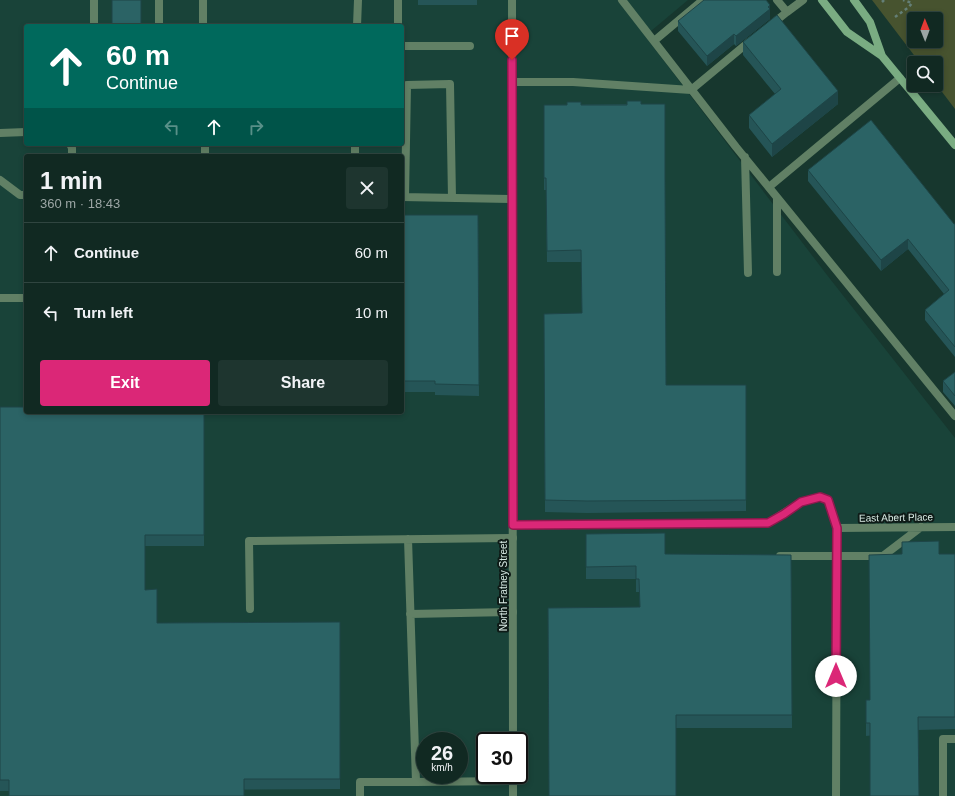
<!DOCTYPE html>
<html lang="en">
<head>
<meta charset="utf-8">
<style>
  body { margin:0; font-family:Helvetica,sans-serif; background:#1e352f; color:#f1f3f6; height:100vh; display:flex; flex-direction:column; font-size:15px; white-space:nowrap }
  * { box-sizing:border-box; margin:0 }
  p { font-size:13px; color:#9ca6a5 }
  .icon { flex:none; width:22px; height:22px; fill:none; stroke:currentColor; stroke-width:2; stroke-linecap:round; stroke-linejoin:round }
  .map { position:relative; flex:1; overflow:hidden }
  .panel { position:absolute; left:24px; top:154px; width:380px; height:260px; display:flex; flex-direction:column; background:#112922; border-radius:4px; box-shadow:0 2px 6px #0003,0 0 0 1px #304540 }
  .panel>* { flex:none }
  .top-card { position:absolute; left:24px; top:24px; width:380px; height:122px; border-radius:4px; box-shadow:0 2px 6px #0003,0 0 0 1px #304540; background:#00695c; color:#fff; overflow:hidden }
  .needle { width:26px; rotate:359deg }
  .tools { position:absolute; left:907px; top:12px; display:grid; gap:8px }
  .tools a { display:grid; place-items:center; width:36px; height:36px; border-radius:4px; background:#112922; box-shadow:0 2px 6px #0003,0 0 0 1px #304540; font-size:20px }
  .speed { position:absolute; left:416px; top:732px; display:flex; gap:8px; font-size:20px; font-weight:700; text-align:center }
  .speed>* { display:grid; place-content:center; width:52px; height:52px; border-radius:50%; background:#112922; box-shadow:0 2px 6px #0003,0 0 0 1px #304540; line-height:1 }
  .speed small { font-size:10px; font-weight:400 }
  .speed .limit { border:2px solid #111; border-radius:6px; background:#fff; color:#111 }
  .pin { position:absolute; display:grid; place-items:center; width:34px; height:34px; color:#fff; margin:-41px -17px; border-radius:50% 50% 50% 0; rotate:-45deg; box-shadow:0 0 4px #0007 }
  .pin .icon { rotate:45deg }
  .me { position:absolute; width:44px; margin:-22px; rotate:0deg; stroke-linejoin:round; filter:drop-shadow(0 0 3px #0008) }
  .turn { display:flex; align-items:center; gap:14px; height:84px; padding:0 16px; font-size:18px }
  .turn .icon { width:52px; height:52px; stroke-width:2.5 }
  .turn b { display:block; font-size:28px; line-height:34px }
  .lanes { display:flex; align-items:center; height:38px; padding:0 16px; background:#0003; justify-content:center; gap:20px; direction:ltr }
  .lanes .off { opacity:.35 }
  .round { display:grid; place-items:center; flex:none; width:42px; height:42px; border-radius:4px; background:#1e352f }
  .summary { display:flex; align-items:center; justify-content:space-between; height:68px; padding:0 16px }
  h1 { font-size:24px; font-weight:600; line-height:30px }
  .cta { display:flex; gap:8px; margin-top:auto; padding:8px 16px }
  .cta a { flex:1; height:46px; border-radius:4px; background:#db2777; color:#fff; font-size:16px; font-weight:600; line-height:46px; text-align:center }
  .cta a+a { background:#1e352f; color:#f1f3f6 }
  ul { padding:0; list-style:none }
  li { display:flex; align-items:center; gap:12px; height:60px; padding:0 16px; border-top:1px solid #304540 }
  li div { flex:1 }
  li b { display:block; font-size:15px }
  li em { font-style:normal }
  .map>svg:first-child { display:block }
  .built { fill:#194339; fill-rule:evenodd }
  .green { fill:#47532f; fill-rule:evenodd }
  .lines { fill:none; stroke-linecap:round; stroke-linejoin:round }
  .path { stroke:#647f77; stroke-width:2.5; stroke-dasharray:3 3; stroke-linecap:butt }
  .lane { stroke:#618065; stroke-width:8 }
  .street { stroke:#618065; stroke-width:8 }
  .secondary { stroke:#7aac82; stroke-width:8 }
  .wall { fill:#255557 }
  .shaded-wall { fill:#1e4547 }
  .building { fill:#2b6365; stroke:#1e4547 }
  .route-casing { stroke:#8e194d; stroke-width:10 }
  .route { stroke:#db2777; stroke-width:7 }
  .labels { text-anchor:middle; stroke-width:4; stroke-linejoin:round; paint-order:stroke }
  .street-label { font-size:10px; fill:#d9ebe5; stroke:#0e1b17 }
</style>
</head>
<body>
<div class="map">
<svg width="955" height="796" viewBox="0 0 955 796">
  <rect width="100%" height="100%" fill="#17372e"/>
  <!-- built -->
  <path class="built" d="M0 0H688L645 36 827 275 955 438V796H0ZM26 26H402V144H26ZM26 156H402V412H26ZM425 741H459V775H425ZM485 741H519V775H485Z"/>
  <!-- green -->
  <path class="green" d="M872 0H955V109L936 84V63H920ZM914 19H936V41H914Z"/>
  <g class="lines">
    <!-- path -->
    <path class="path" d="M882 2 884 0
      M895 17 909 7 912 3 903 0"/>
    <!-- lane -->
    <path class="lane" d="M159 0V26
      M203 0V26
      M398 0V26
      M622 0 736 147 955 416
      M787 12 803 0
      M772 24 787 12 777 0
      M94 26V0
      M357 26 358 0
      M654 41 703 0
      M402 46H470
      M513 82H573L691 90 750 41
      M0 133 26 132
      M70 144 72 148V156
      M205 144V156
      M355 156V144
      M745 157 748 273
      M0 180 20 195H26
      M402 197 513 199
      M405 197 407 85 450 84 452 198
      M777 198V272
      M0 298H26
      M513 525 768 523 801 502 820 497 828 500 837 528 955 527
      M780 556H883L921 527
      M250 609 249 541 513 538
      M410 614 513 612
      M416 782 513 781
      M360 796V782H416L408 539
      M943 796V739H955"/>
    <!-- street -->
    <path class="street" d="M512 0 513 741
      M769 187 900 78
      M513 775V796
      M836 796 837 528"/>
    <!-- secondary -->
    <path class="secondary" d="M822 0 847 32 882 56 955 145
      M854 0 870 22 882 56"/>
  </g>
  <!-- wall -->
  <path class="wall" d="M418 0H477V5H418Z
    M770 15V19L736 46 734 44 707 66 678 31V21Z
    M743 42 838 104 772 157 749 128V115L775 94 743 55Z
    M641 104H665V190L666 385H746V511L587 513 545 512 544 314 582 313 581 262H547L546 190H544V105Z
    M808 170 954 224H955V357L925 320V310L944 294 908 249 881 271 808 181Z
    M402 215H478L479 396 435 395V392H402Z
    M955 372V406L943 392V381Z
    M0 407 204 412V546H145V590L157 623 340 622V789L0 791Z
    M586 534 665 554 791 555 792 728H676L640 607 639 592H636V579H586Z
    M939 554H955V729L918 730 866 736V700H870Z"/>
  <!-- shaded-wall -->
  <path class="shaded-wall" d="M770 5V19L736 46V36Z
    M734 34V44L707 66V56Z
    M838 91V104L772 157V144Z
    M908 239V249L881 271V260Z"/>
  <!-- building -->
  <path class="building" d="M112 0H141V26H112Z
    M704 0H766L770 5 768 7 770 9 736 36 734 34 707 56 678 21Z
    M777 15 838 91 772 144 749 115 781 89 743 42Z
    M627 101H641V104H665V178L666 385H746V500L587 501 545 500 544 314 582 313 581 250 547 251 546 178H544V105H567V102H581V105H627Z
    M871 120 954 224H955V347L925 310 949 290 908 239 881 260 808 170Z
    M402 215H478L479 385 435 384V381H402Z
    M955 372V396L943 381Z
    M0 407H26V412H204V535H145V590L157 589V623L340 622V779H244V796H9V780H0Z
    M665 533V554L791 555 792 715H676V796H549L548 608 640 607 639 579H636V566L586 567V534Z
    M939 541V554H955V717H918L919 796H870V723H866V700H870L869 555 902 554V542Z"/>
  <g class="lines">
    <!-- route casing -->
    <g class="route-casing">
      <path id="route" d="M512 60 513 525 768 523 784 514 801 502 820 497 828 500 837 528 836 676"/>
    </g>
    <!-- route -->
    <use href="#route" class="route"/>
  </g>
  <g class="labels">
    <!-- street labels -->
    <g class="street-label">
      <text transform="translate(896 517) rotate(-1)" y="4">East Abert Place</text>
      <text transform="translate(503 586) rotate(-90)" y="4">North Fratney Street</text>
    </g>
  </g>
</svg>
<div class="tools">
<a><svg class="needle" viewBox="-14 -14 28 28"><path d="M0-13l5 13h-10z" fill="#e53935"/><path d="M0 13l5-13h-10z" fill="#9ca6a5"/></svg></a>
<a><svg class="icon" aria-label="search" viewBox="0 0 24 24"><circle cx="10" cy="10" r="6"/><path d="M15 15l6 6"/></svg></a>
</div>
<div class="speed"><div>26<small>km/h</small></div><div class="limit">30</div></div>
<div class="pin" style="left:512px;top:60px;background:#d93025"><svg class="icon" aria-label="arrive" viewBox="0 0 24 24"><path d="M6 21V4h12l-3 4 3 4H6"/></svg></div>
<svg class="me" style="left:836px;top:676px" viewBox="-20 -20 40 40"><circle r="19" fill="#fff"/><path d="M0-13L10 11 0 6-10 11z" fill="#db2777"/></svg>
<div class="top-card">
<div class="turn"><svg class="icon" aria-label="ahead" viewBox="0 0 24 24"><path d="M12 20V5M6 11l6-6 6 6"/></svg><div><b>60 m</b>Continue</div></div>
<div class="lanes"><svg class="icon off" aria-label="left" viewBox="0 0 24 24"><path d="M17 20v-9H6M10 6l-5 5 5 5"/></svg><svg class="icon" aria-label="ahead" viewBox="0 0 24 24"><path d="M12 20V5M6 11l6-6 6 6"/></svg><svg class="icon off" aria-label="right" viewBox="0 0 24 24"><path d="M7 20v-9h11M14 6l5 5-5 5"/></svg></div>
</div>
<section class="panel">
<div class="summary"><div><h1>1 min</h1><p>360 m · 18:43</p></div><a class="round"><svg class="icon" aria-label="close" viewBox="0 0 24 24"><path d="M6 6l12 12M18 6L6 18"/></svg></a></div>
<ul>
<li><svg class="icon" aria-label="ahead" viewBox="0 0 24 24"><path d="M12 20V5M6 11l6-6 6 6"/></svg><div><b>Continue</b></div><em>60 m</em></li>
<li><svg class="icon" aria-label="left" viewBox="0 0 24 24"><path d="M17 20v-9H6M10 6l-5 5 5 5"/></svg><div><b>Turn left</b></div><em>10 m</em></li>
</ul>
<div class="cta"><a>Exit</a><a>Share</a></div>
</section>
</div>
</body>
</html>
